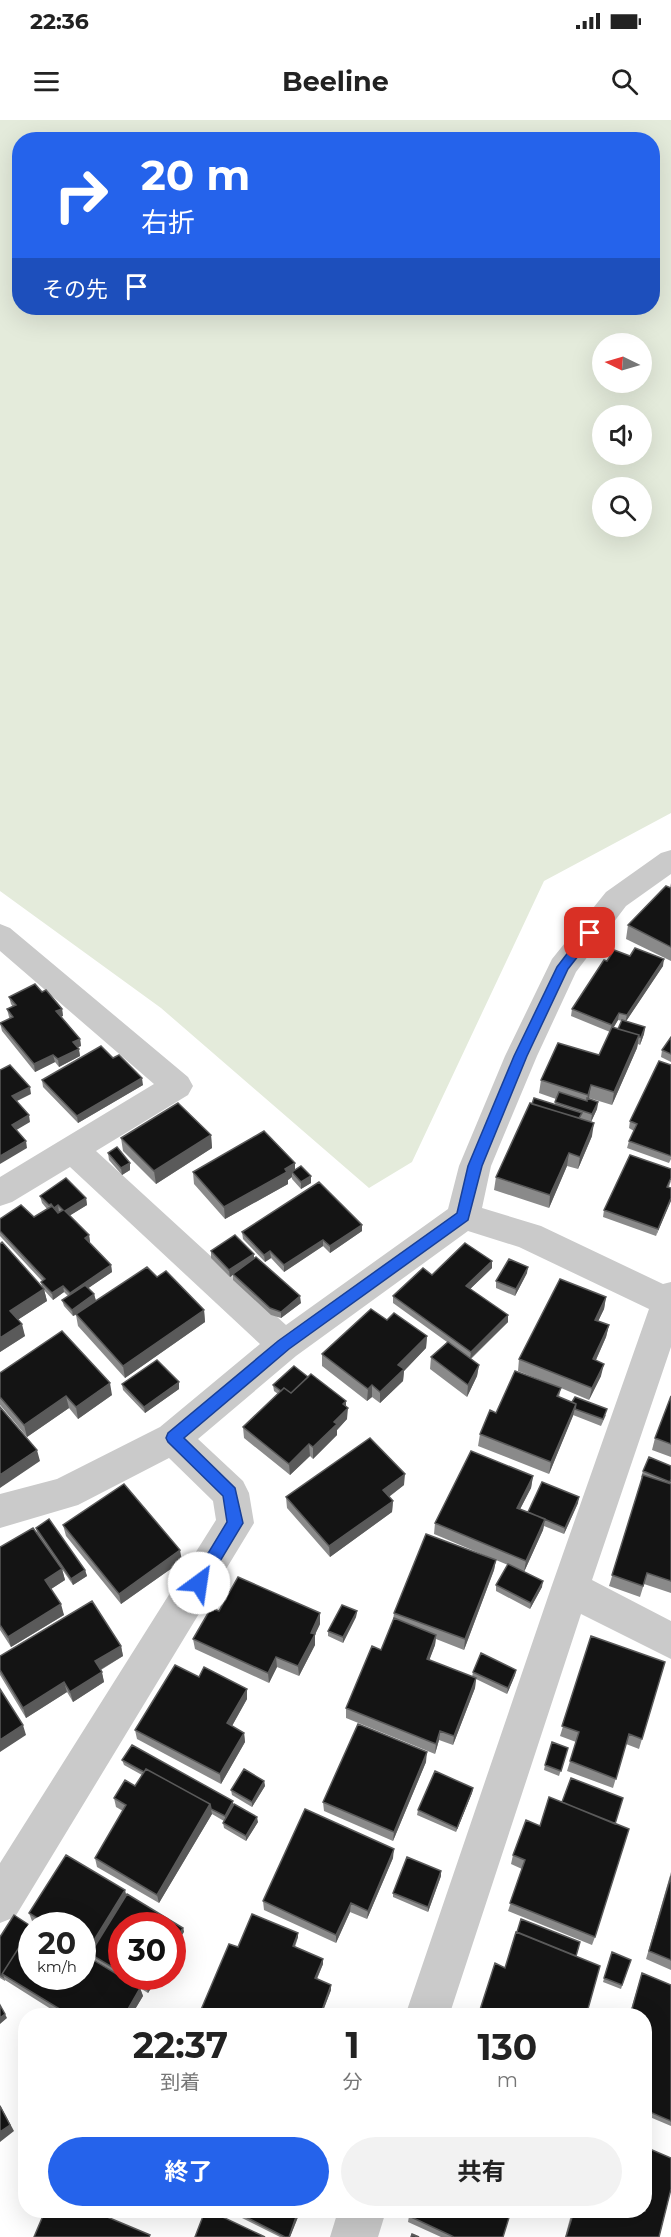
<!DOCTYPE html>
<html lang="ja">
<head>
<meta charset="utf-8">
<style>
  body { margin:0; font-family:Montserrat,"Noto Sans JP",sans-serif; background:#f2f2f2; color:#222; height:100vh; display:flex; flex-direction:column; font-size:22px; white-space:nowrap }
  * { box-sizing:border-box; margin:0 }
  p { font-size:20px; color:#767676 }
  .icon { flex:none; width:33px; height:33px; fill:none; stroke:currentColor; stroke-width:2; stroke-linecap:round; stroke-linejoin:round }
  .map { position:relative; flex:1; overflow:hidden }
  .panel { position:absolute; left:18px; top:1888px; width:634px; height:210px; display:flex; flex-direction:column; background:#fff; border-radius:24px; box-shadow:0 6px 24px #0002 }
  .panel>* { flex:none }
  .hud { position:absolute; left:12px; top:12px; width:648px; height:183px; border-radius:24px; box-shadow:0 6px 24px #0002; background:#2563eb; color:#fff; overflow:hidden }
  .needle { width:39px; rotate:275deg }
  .buttons { position:absolute; left:592px; top:213px; display:grid; gap:12px }
  .buttons a { display:grid; place-items:center; width:60px; height:60px; border-radius:50%; background:#fff; box-shadow:0 6px 24px #0002; font-size:30px }
  .speed { position:absolute; left:18px; top:1792px; display:flex; gap:12px; font-size:30px; font-weight:700; text-align:center }
  .speed>* { display:grid; place-content:center; width:78px; height:78px; border-radius:50%; background:#fff; box-shadow:0 6px 24px #0002; line-height:1 }
  .speed small { font-size:15px; font-weight:400 }
  .speed .limit { border:9px solid #d22; background:#fff; color:#111 }
  .pin { position:absolute; display:grid; place-items:center; width:51px; height:51px; color:#fff; margin:-26px; border-radius:12px; box-shadow:0 3px 9px #0006 }
  .me { position:absolute; width:66px; margin:-33px; rotate:31deg; stroke-linejoin:round; filter:drop-shadow(0 0 4px #0008) }
  .turn { display:flex; align-items:center; gap:21px; height:126px; padding:0 30px; font-size:27px }
  .turn .icon { width:78px; height:78px; stroke-width:2.5 }
  .turn b { display:block; font-size:42px; line-height:51px }
  .then { display:flex; align-items:center; height:57px; padding:0 30px; background:#0003; gap:12px; font-size:22px }
  .eta { display:flex; justify-content:space-evenly; align-items:center; height:102px; text-align:center }
  .eta b { font-size:36px; font-weight:700; line-height:42px }
  .primary-button { display:flex; gap:12px; margin-top:auto; padding:12px 30px }
  .primary-button a { flex:1; height:69px; border-radius:36px; background:#2563eb; color:#fff; font-size:24px; font-weight:700; line-height:69px; text-align:center }
  .primary-button a+a { background:#f2f2f2; color:#222 }
  .status { display:flex; justify-content:space-between; align-items:center; height:42px; padding:0 30px; background:#fff; direction:ltr }
  .status svg { height:16px; fill:currentColor }
  header { display:flex; justify-content:space-between; align-items:center; height:78px; padding:0 30px; background:#fff; font-size:27px; font-weight:700 }
  .map>svg:first-child { display:block }
  .green { fill:#e4ebdb; fill-rule:evenodd }
  .lines { fill:none; stroke-linecap:round; stroke-linejoin:round }
  .minor { fill:#cacaca; fill-rule:evenodd }
  .wall { fill:#8a8a8a; fill-rule:evenodd }
  .shaded-wall { fill:#5a5a5a }
  .building { fill:#141414; stroke:#5a5a5a; stroke-width:1.5 }
  .route { fill:#2563eb; stroke:#184099; stroke-width:1.5 }
</style>
</head>
<body>
<div class="status"><b>22:36</b><svg viewBox="0 0 49 12"><path d="M0 12V9h3v3zM5 12V6h3v6zM10 12V3h3v9zM15 12V0h3v12zM26 1h20v11H26zM47 4h2v5h-2z"/></svg></div>
<header><svg class="icon" aria-label="menu" viewBox="0 0 24 24"><path d="M4 6h16M4 12h16M4 18h16"/></svg>Beeline<svg class="icon" aria-label="search" viewBox="0 0 24 24"><circle cx="10" cy="10" r="6"/><path d="M15 15l6 6"/></svg></header>
<div class="map">
<svg width="671" height="2117" viewBox="0 0 671 2117">
  <rect width="100%" height="100%" fill="#fff"/>
  <!-- green -->
  <path class="green" d="M0 0H671V693L544 761 412 1042 369 1068 161 888 0 771ZM20 20H652V188H20ZM603 224H642V262H603ZM603 296H642V334H603ZM603 368H642V406H603Z"/>
  <g class="lines">
    <!-- minor -->
    <path class="minor" d="M671 730V754L626 786 576 852 537 936 491 1046 482 1088 541 1106 663 1164 671 1162V1227L592 1460 671 1501V1539L581 1494 449 1896H405L551 1468 649 1189 519 1127 468 1111 296 1236 198 1319 243 1361 249 1373 254 1403 15 1797 0 1803V1743L216 1400 213 1381 169 1338 78 1385 0 1408V1374L57 1359 160 1307 260 1224 70 1047 12 1082 0 1086V1057L154 964 0 831V804L10 808 188 957 193 966 188 975 96 1031 286 1205 448 1089 459 1046 505 936 552 839 606 772 661 733Z
      M338 2091H386L378 2117H330Z"/>
  </g>
  <!-- wall -->
  <path class="wall" d="M671 763V841L626 819 628 805 670 768Z
    M630 836 663 846 626 901 645 907 644 914 640 925 638 924 637 928 612 985 589 978V979L598 982 597 989 591 1002 592 1016 578 1049 567 1046 549 1088 494 1070 496 1057 555 984 556 979 539 973 541 960 599 935 610 912 571 896 572 889 607 841ZM618 900 622 901 618 909 613 908Z
    M42 872 62 889 63 896H61L80 919 81 926 78 927 80 936 59 947 55 942 35 952 2 911 0 903 10 899 9 897 7 889 13 887 11 884 9 877Z
    M671 917V942L661 937 662 930Z
    M113 938 143 965 78 1003 43 967 42 960Z
    M659 941 671 1039 669 1043 627 1028 629 1021 634 1011 629 1008 630 1001Z
    M211 1015 212 1028 156 1064 123 1031 121 1018Z
    M108 1033 130 1050 122 1055 109 1040Z
    M295 1043V1050L311 1063 301 1069 292 1059V1057L288 1060V1064L225 1099 194 1064 193 1052Z
    M671 1061 669 1067 656 1116 603 1097 604 1090Z
    M40 1076 86 1078 87 1085 70 1095 89 1115 90 1122 89 1123 111 1145 112 1152 88 1168 94 1174 96 1181 157 1157 204 1190 205 1202 125 1258 78 1206 76 1195 73 1196 64 1186 62 1180 68 1176 64 1172 53 1180 44 1170 47 1181 17 1200 25 1216 0 1232V1124L42 1167 41 1162 42 1161 0 1116V1099L34 1097 47 1089 42 1083Z
    M362 1105V1111L330 1133 323 1126 284 1152 271 1138 265 1142 243 1119 242 1112Z
    M211 1131 254 1134V1138L301 1183 281 1198 271 1195 233 1160V1155L230 1157 211 1138Z
    M492 1148 470 1169 508 1202 471 1239 479 1245 477 1256 467 1277 430 1249 431 1237 447 1222 393 1183V1176L432 1155Z
    M527 1153 515 1176 496 1168V1161Z
    M606 1177 604 1189 598 1201 609 1205 606 1217 596 1240 601 1256 589 1280 561 1268 559 1277 606 1295 601 1306 573 1295 549 1354 478 1326 480 1314 558 1267 518 1251 519 1239Z
    M387 1200 427 1216 426 1228 404 1251 403 1261 380 1283 372 1277 367 1281 322 1246V1234Z
    M0 1253 112 1275 78 1299 69 1288 27 1317 0 1285Z
    M179 1262V1269L145 1293 123 1270 122 1264Z
    M273 1265 346 1286 347 1299 337 1310V1315L313 1339 310 1336 290 1355 244 1318 243 1307 278 1274 274 1271Z
    M671 1276V1337L652 1330 655 1318Z
    M643 1351 671 1361 670 1364H671V1473L644 1464 640 1477 609 1466 642 1358 641 1357Z
    M533 1356 531 1368 520 1389 528 1392 578 1383 564 1414 544 1406 543 1410 524 1452 542 1467 530 1489 496 1471V1465L508 1445 496 1440 494 1450 464 1530 436 1519 435 1525 429 1540 472 1557 473 1552 516 1550 515 1555 507 1574 476 1559 475 1568 453 1625 439 1620 435 1634 346 1598V1588L381 1530 393 1501 394 1493 486 1436 434 1414 435 1403Z
    M404 1365 389 1377 393 1381 392 1392 330 1437 287 1388 286 1377Z
    M63 1405 182 1441 121 1484 66 1416Z
    M36 1408 85 1450 87 1456 73 1465 59 1445 62 1449 65 1460 51 1469 64 1495 11 1527 0 1510V1427L37 1413Z
    M219 1491 320 1493V1504L315 1514V1525L299 1556 277 1547 269 1563 195 1529 193 1519Z
    M357 1491 356 1497 343 1523 328 1516V1511Z
    M591 1516 642 1619 639 1629 626 1624 613 1668 567 1651 576 1622 560 1616Z
    M121 1526 123 1536 101 1550 104 1562 73 1582 67 1572 26 1598 0 1555V1536Z
    M199 1557 247 1569V1579L232 1606 244 1613 245 1622 221 1664 137 1619 135 1610Z
    M568 1628 559 1656 544 1650 545 1645Z
    M122 1640 233 1681V1686L258 1702 246 1721 224 1708 223 1703 224 1701 212 1694 159 1783 97 1747 95 1738 123 1691 116 1687 114 1678 135 1666 142 1655 124 1645Z
    M426 1642 393 1721 324 1691 323 1682Z
    M264 1661 265 1666 252 1687 232 1675 231 1670Z
    M473 1668 472 1673 456 1712 417 1695 418 1690Z
    M615 1704 595 1817 592 1825 508 1791 522 1749 511 1744 513 1735 540 1706Z
    M393 1738 367 1799 350 1792 336 1823 264 1790 263 1781Z
    M671 1752V1850L646 1839Z
    M441 1756 428 1792 393 1777V1773Z
    M126 1775 183 1808 184 1812 122 1806V1857L82 1832V1806H40L32 1801 29 1793Z
    M32 1806 140 1868 143 1876 131 1896H62L5 1860V1861L0 1858V1817Z
    M298 1813V1817L295 1827 323 1844 317 1859 331 1865V1870L321 1896H200V1892L238 1827Z
    M610 1837 631 1840 621 1869 603 1862Z
    M642 1853 671 1865V2006L645 1995V1896H629Z
    M122 1857H158L148 1873Z
    M228 2091H291L297 2094 298 2097 290 2117H280Z
    M572 2091H645L659 2117H565Z
    M409 2096 503 2117H441L408 2102Z"/>
  <!-- shaded-wall -->
  <path class="shaded-wall" d="M664 839 663 846 625 903 627 895Z
    M62 889 63 896 58 898 56 891Z
    M619 893 618 900 611 912 612 905Z
    M645 907 644 914 640 925 641 917Z
    M639 915 637 928 612 985 614 972Z
    M80 919 81 926 74 929 73 922Z
    M79 929 80 936 59 947 58 939Z
    M53 935 55 942 35 952 34 944Z
    M142 958 143 965 78 1003 77 996Z
    M591 965 589 978 585 988 588 975Z
    M30 967 31 974 13 983 12 976Z
    M598 982 597 989 591 1002 592 994Z
    M29 995 30 1002 13 1012 12 1005Z
    M594 1003 592 1016 578 1049 580 1037Z
    M211 1015 212 1028 156 1064 154 1051Z
    M26 1021 27 1028 0 1044V1036Z
    M569 1033 567 1046 549 1088 550 1075Z
    M130 1043V1050L122 1055 121 1048Z
    M295 1043V1055L292 1052V1057L288 1060V1064L225 1099 224 1087Z
    M311 1056V1063L301 1069V1062Z
    M86 1078 87 1085 66 1098 65 1091Z
    M671 1078V1081L656 1116 658 1109Z
    M58 1085 59 1092 55 1095 54 1088Z
    M362 1105V1111L330 1133V1126Z
    M89 1115 90 1122 86 1125 85 1118Z
    M323 1120V1126L284 1152V1145Z
    M270 1131 271 1138 265 1142 264 1135Z
    M254 1134V1140L230 1157 229 1150Z
    M492 1141V1148L466 1173V1166Z
    M111 1145 112 1152 71 1180 70 1173Z
    M528 1147 527 1153 515 1176 516 1169Z
    M63 1166 64 1172 53 1180 52 1173Z
    M44 1169 47 1181 13 1203 10 1191Z
    M94 1174 96 1181 73 1196 72 1190Z
    M300 1176 301 1183 281 1198V1192Z
    M606 1177 604 1189 593 1212 595 1200Z
    M204 1190 205 1202 125 1258 123 1246Z
    M508 1195V1202L470 1239 471 1232Z
    M22 1204 25 1216 0 1232V1218Z
    M609 1205 606 1217 591 1251 593 1239Z
    M427 1216 426 1228 404 1251 403 1261 380 1283V1272L398 1245Z
    M604 1244 601 1256 589 1280 592 1268Z
    M479 1245 477 1256 467 1277 468 1265Z
    M179 1262V1269L145 1293 144 1287Z
    M110 1263 112 1275 78 1299 76 1287Z
    M372 1265V1277L367 1281 368 1269Z
    M66 1276 69 1288 27 1317 24 1305Z
    M346 1281V1290L348 1288 347 1299 337 1310V1315L313 1339V1327L334 1302 343 1284Z
    M576 1284 573 1296 549 1354 551 1342Z
    M309 1324 310 1336 290 1355 289 1344Z
    M37 1330 40 1341 0 1368V1355Z
    M405 1354 404 1365 383 1381V1370Z
    M533 1356 531 1368 515 1399 517 1388Z
    M579 1377 578 1383 564 1414 565 1408Z
    M393 1381 392 1392 330 1437 329 1426Z
    M545 1399 543 1410 524 1452 526 1441Z
    M180 1430 182 1441 121 1484 119 1474Z
    M496 1440 494 1450 464 1530 465 1519Z
    M62 1449 65 1460 48 1471 45 1460Z
    M85 1450 87 1456 73 1465 71 1459Z
    M543 1461 542 1467 530 1489 531 1483Z
    M61 1484 64 1495 11 1527 8 1517Z
    M357 1491 356 1497 343 1523V1517Z
    M320 1493V1504L313 1519 315 1514V1525L299 1556 298 1546 311 1513Z
    M436 1515 435 1525 426 1549 427 1539Z
    M121 1526 123 1536 98 1551 95 1541Z
    M276 1537 277 1547 269 1563 268 1553Z
    M516 1550 515 1555 507 1574 508 1568Z
    M102 1552 104 1562 73 1582 70 1572Z
    M476 1558 475 1568 453 1625 454 1616Z
    M64 1562 67 1572 26 1598 23 1588Z
    M247 1569V1579L228 1613 227 1603Z
    M23 1605 26 1615 0 1632V1620Z
    M440 1611 439 1620 435 1634 436 1624Z
    M244 1613 245 1622 221 1664 220 1654Z
    M427 1632 426 1642 393 1721 394 1712Z
    M264 1661 265 1666 252 1687V1682Z
    M473 1668 472 1673 456 1712 457 1708Z
    M233 1681V1687L226 1701 225 1696Z
    M210 1684 212 1694 159 1783 157 1775Z
    M257 1697 258 1702 246 1721V1716Z
    M394 1729 393 1738 367 1799 368 1791Z
    M441 1751V1756L428 1792V1787Z
    M125 1770 127 1778 90 1834 91 1838 88 1830Z
    M351 1783 350 1792 336 1823V1815Z
    M183 1808 184 1812 172 1832V1826Z
    M298 1813V1817L293 1830V1826Z
    M323 1839V1844L315 1863V1858Z
    M154 1857H158L148 1873 147 1869Z
    M331 1865V1870L321 1896H320Z
    M140 1868 143 1876 131 1896H124Z
    M5 1894 7 1898 0 1904V1898Z
    M0 1985 14 2011 0 2022Z
    M297 2094 298 2097 290 2117H289Z"/>
  <!-- building -->
  <path class="building" d="M666 766 671 768V827L628 805Z
    M635 828 664 839 627 895 619 893 612 905 572 889 604 840 607 841 614 830 630 836Z
    M35 864 42 872 46 870 62 889 56 891 80 919 73 922 79 929 58 939 53 935 34 944 0 903 13 897 7 889 16 885 9 877Z
    M622 900 645 907 641 917H639V915L618 909Z
    M612 907 639 915 614 972 591 965 588 975 541 960 558 923 599 935Z
    M671 917V934L662 930Z
    M101 926 113 938 119 935 142 958 77 996 42 960Z
    M659 941 671 945V1036L629 1021 637 1004 630 1001Z
    M10 945 30 967 12 976 29 995 12 1005 26 1021 0 1036V950Z
    M559 972 587 981V978L598 982 592 994 555 982Z
    M534 978 582 993 579 998 532 984Z
    M178 983 211 1015 154 1051 121 1018Z
    M530 983 594 1003 580 1037 569 1033 550 1075 496 1057Z
    M264 1011 295 1043 285 1049 287 1052 224 1087 193 1052Z
    M117 1027 130 1043 121 1048 108 1033Z
    M630 1035 671 1049V1058L667 1067 671 1068V1078L658 1109 604 1090Z
    M301 1046 311 1056 301 1062 292 1052Z
    M66 1058 86 1078 65 1091 89 1115 85 1118 111 1145 70 1173 63 1166 52 1173 41 1162 45 1159 0 1111V1099L21 1085 34 1097 52 1086 58 1093 63 1090 58 1085 54 1088 51 1084 49 1085 40 1076Z
    M319 1062 362 1105 330 1126 323 1120 284 1145 270 1131 264 1135 242 1112Z
    M235 1115 254 1134 229 1150 211 1131Z
    M2 1122 44 1169 10 1191 22 1204 0 1218V1124Z
    M465 1123 492 1141 466 1166 508 1195 471 1232 393 1176 423 1148 432 1155Z
    M256 1137 300 1176 281 1192 270 1188 233 1154Z
    M509 1139 528 1147 516 1169 496 1161Z
    M147 1147 157 1157 166 1151 204 1190 123 1246 76 1194Z
    M560 1159 606 1177 595 1200 609 1205 593 1239 604 1244 592 1268 519 1239Z
    M85 1165 94 1174 72 1190 62 1180Z
    M371 1189 387 1200 394 1193 427 1216 398 1245 404 1249 380 1272 372 1265 368 1269 322 1234Z
    M62 1211 110 1263 76 1287 66 1276 24 1305 0 1277V1253Z
    M448 1222 479 1245 468 1265 431 1237Z
    M157 1240 179 1262 144 1287 122 1264Z
    M294 1246 308 1257 291 1273 284 1268 281 1271 273 1265Z
    M515 1251 561 1268 557 1276 576 1284 551 1342 480 1314 490 1290 496 1293Z
    M311 1254 346 1281 343 1284 348 1288 334 1302 337 1304 313 1327 309 1324 289 1344 243 1307 284 1268 291 1273Z
    M671 1276V1324L655 1318Z
    M575 1277 607 1289 603 1299 575 1289 576 1284 572 1282Z
    M0 1287 37 1330 0 1355Z
    M370 1318 405 1354 383 1370 393 1381 329 1426 286 1377Z
    M471 1331 533 1356 517 1388 545 1399 526 1441 435 1403Z
    M649 1337 671 1346V1359L670 1362 643 1351Z
    M643 1355 671 1364V1461L647 1453 643 1466 612 1455Z
    M542 1362 579 1377 565 1408 528 1392Z
    M124 1364 180 1430 119 1474 63 1405Z
    M49 1399 85 1450 71 1459 36 1408Z
    M33 1408 62 1449 45 1460 61 1484 8 1517 0 1505V1427Z
    M426 1414 496 1440 465 1519 394 1493Z
    M508 1444 543 1461 531 1483 496 1465Z
    M238 1457 320 1493 311 1513 315 1514 298 1546 276 1537 268 1553 193 1519 211 1488 219 1491Z
    M92 1481 121 1526 95 1541 102 1552 70 1572 64 1562 23 1588 0 1550V1536Z
    M342 1485 357 1491 343 1517 328 1511Z
    M394 1498 436 1515 427 1539 476 1558 454 1616 440 1611 436 1624 346 1588 372 1526 381 1530Z
    M591 1516 665 1542 642 1619 629 1614 616 1659 570 1641 579 1612 562 1606Z
    M481 1533 516 1550 508 1568 473 1552Z
    M175 1545 199 1557 204 1547 247 1569 227 1603 244 1613 220 1654 135 1610Z
    M0 1569 23 1605 0 1620Z
    M358 1604 427 1632 394 1712 323 1682Z
    M552 1622 568 1628 561 1651 545 1645Z
    M132 1625 233 1681 225 1696 211 1689 210 1684 146 1649 144 1652 122 1640Z
    M146 1649 210 1684 157 1775 95 1738 126 1685 114 1678 125 1660 135 1666Z
    M244 1649 264 1661 252 1682 231 1670Z
    M435 1651 473 1668 457 1708 418 1690Z
    M571 1658 623 1678 615 1704 562 1682Z
    M549 1677 629 1709 595 1817 510 1783 525 1740 513 1735 526 1700 540 1706Z
    M234 1684 257 1697 246 1716 223 1703Z
    M305 1689 394 1729 368 1791 351 1783 336 1815 263 1781Z
    M66 1735 125 1770 88 1830 82 1826V1806H50L29 1793Z
    M407 1737 441 1751 428 1787 393 1773Z
    M671 1756V1840L649 1831Z
    M127 1774 183 1808 172 1826V1806H122V1853L90 1834Z
    M252 1794 298 1813 293 1826 323 1839 315 1858 331 1865 320 1896H209L200 1892 229 1824 238 1827Z
    M14 1795 32 1807 2 1854 3 1857 0 1855V1817Z
    M521 1799 580 1822 576 1836 517 1812Z
    M32 1807V1857H82V1833L140 1868 124 1896H71L2 1854Z
    M516 1812 600 1846 586 1896H478L495 1843 505 1848Z
    M612 1832 631 1840 622 1865 604 1858Z
    M642 1853 671 1865V2001L645 1990V1896H630Z
    M128 1857H154L147 1869Z
    M0 1885 5 1894 0 1898Z
    M0 1986 10 2005 0 2012Z
    M645 2027 671 2038V2069L659 2117H566L574 2091H645Z
    M45 2091H93L150 2115 149 2117H34Z
    M205 2091H210L265 2117H195Z
    M234 2091H291L297 2094 289 2117H285Z
    M411 2091H511L503 2117H454L409 2096Z
    M412 2114 419 2117H411Z"/>
  <!-- route -->
  <path class="route" d="M590 808 596 813 568 849 527 936 482 1046 468 1100 289 1229 184 1318 235 1368 243 1403 204 1468 199 1470 193 1468 191 1463 193 1458 227 1402 223 1376 168 1322 166 1318 168 1313 278 1221 457 1093 468 1046 514 936 557 847 585 810Z"/>
</svg>
<div class="buttons">
<a><svg class="needle" viewBox="-14 -14 28 28"><path d="M0-13l5 13h-10z" fill="#e53935"/><path d="M0 13l5-13h-10z" fill="#767676"/></svg></a>
<a><svg class="icon" aria-label="sound" viewBox="0 0 24 24"><path d="M4 9h4l5-4v14l-5-4H4zM17 9q2 3 0 6"/></svg></a>
<a><svg class="icon" aria-label="search" viewBox="0 0 24 24"><circle cx="10" cy="10" r="6"/><path d="M15 15l6 6"/></svg></a>
</div>
<div class="speed"><div>20<small>km/h</small></div><div class="limit">30</div></div>
<div class="pin" style="left:590px;top:813px;background:#d93025"><svg class="icon" aria-label="arrive" viewBox="0 0 24 24"><path d="M6 21V4h12l-3 4 3 4H6"/></svg></div>
<svg class="me" style="left:199px;top:1463px" viewBox="-20 -20 40 40"><circle r="19" fill="#fff"/><path d="M0-13L10 11 0 6-10 11z" fill="#2563eb"/></svg>
<div class="hud">
<div class="turn"><svg class="icon" aria-label="right" viewBox="0 0 24 24"><path d="M7 20v-9h11M14 6l5 5-5 5"/></svg><div><b>20 m</b>右折</div></div>
<div class="then">その先<svg class="icon" aria-label="arrive" viewBox="0 0 24 24"><path d="M6 21V4h12l-3 4 3 4H6"/></svg></div>
</div>
<section class="panel">
<div class="eta">
<div><b>22:37</b><p>到着</p></div>
<div><b>1</b><p>分</p></div>
<div><b>130</b><p>m</p></div>
</div>
<div class="primary-button"><a>終了</a><a>共有</a></div>
</section>
</div>
</body>
</html>
